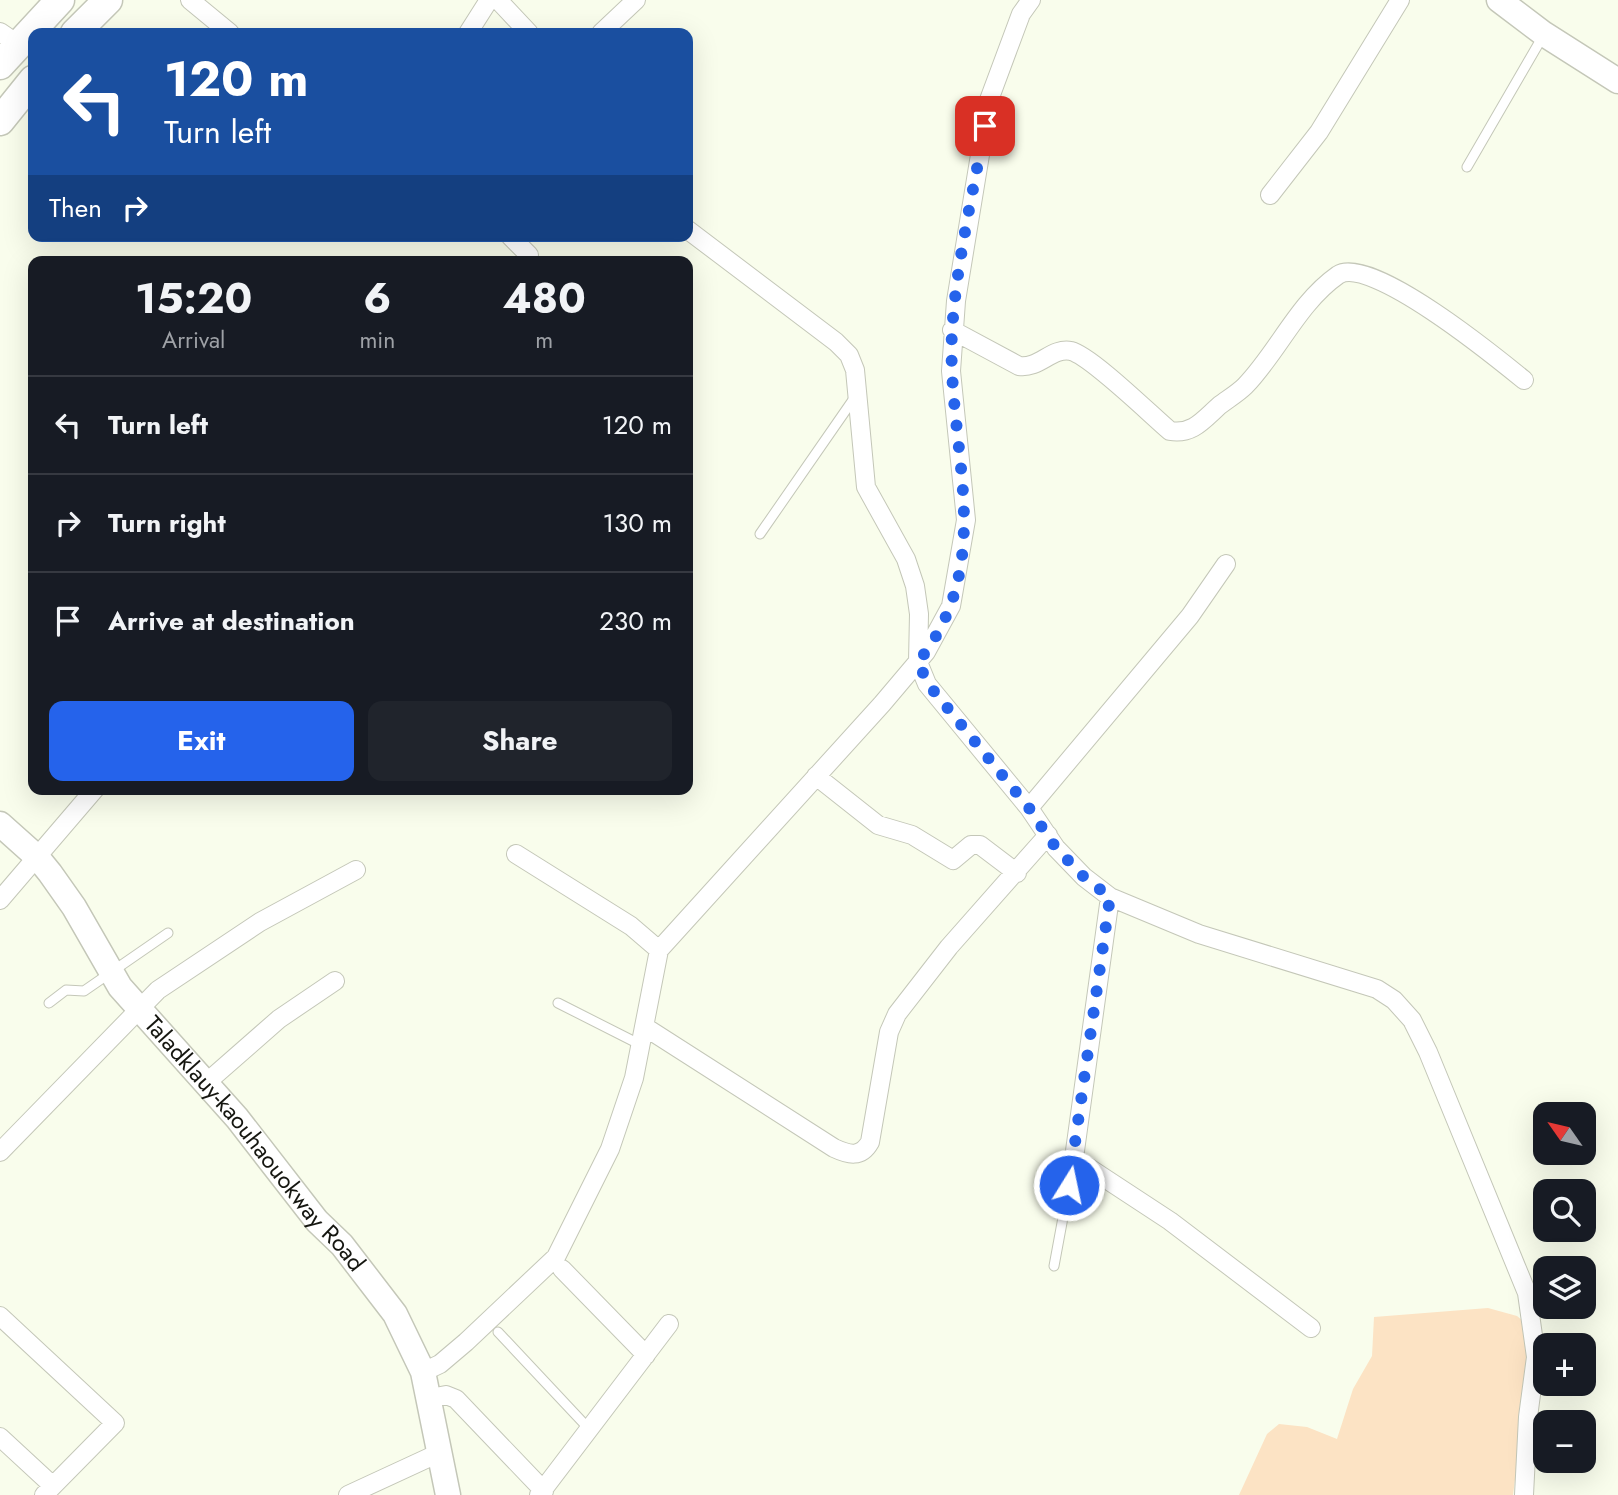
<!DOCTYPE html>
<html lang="en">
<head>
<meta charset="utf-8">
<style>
  body { margin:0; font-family:Jost,sans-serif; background:#20242c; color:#f1f3f6; height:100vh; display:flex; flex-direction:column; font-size:26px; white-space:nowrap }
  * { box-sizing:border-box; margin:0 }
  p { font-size:23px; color:#9ea1a6 }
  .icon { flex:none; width:38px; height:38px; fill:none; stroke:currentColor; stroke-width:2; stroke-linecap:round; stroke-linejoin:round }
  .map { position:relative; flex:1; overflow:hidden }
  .sheet { position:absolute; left:28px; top:256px; width:665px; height:539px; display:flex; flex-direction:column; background:#171b24; border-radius:14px; box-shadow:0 7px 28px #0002 }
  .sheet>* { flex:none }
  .banner { position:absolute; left:28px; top:28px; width:665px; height:214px; border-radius:14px; box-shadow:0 7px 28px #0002; background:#1a4fa0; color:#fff; overflow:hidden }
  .needle { width:46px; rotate:304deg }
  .controls { position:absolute; left:1533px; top:1102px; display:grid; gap:14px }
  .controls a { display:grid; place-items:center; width:63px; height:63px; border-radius:14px; background:#171b24; box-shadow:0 7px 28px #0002; font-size:35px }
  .pin { position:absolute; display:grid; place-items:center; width:60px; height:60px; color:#fff; margin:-30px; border-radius:14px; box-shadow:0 4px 10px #0006 }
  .me { position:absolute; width:77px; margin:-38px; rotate:10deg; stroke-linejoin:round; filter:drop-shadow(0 0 5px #0008) }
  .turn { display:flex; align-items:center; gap:24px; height:147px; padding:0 21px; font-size:32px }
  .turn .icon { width:91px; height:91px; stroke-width:2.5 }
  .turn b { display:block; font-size:49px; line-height:60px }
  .then { display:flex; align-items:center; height:66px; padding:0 21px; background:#0003; gap:14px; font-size:26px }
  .eta { display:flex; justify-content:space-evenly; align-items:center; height:119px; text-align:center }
  .eta b { font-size:42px; font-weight:700; line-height:49px }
  .action { display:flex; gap:14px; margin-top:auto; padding:14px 21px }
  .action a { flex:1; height:80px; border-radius:14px; background:#2563eb; color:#fff; font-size:28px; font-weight:700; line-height:80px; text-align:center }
  .action a+a { background:#20242c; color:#f1f3f6 }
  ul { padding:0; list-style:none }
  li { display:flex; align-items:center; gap:21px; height:98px; padding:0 21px; border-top:2px solid #363941 }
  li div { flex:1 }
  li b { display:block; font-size:26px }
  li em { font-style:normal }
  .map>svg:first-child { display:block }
  .green { fill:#fce3c4 }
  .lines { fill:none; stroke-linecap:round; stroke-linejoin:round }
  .lane-casing { stroke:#c4c7b8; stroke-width:11 }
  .street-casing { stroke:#c4c7b8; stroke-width:20 }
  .secondary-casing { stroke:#c4c7b8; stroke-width:27 }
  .primary-casing { stroke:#c4c7b8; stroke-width:31 }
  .lane { stroke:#fff; stroke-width:9 }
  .street { stroke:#fff; stroke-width:18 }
  .secondary { stroke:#fff; stroke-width:24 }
  .primary { stroke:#fff; stroke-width:28 }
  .route { stroke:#2563eb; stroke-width:12; stroke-dasharray:0 21.6 }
  .labels { text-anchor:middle; stroke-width:7; stroke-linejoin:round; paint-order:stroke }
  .street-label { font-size:24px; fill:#151610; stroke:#f9fdec }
</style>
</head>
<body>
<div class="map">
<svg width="1618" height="1495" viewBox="0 0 1618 1495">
  <rect width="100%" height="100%" fill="#f9fdec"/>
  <!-- green -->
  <path class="green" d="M1488 1308 1517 1316 1534 1330 1513 1495H1239L1267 1434 1279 1424 1307 1427 1337 1439 1353 1389 1372 1356 1374 1317Z"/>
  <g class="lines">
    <!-- lane casing -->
    <g class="lane-casing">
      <path id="lane" d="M1467 167 1543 36
        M760 534 855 397
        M49 1003 66 990 84 991 168 933
        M558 1003 641 1045
        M1054 1266 1074 1158
        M498 1332 590 1430"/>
    </g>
    <!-- street casing -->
    <g class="street-casing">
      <path id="street" d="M190 0 230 33
        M498 0 529 33
        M0 32 19 45
        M468 33 489 0
        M601 33 636 0
        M1270 195 1319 132 1400 0
        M688 230 836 342 849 355 855 370 866 487 906 559 915 586 919 614 918 662 927 684 1029 808 1056 848 1084 877 1110 897 1199 934 1377 989 1394 1000 1412 1020 1428 1052 1527 1293 1536 1357 1528 1417 1524 1495
        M510 236 529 255
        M952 330 1019 366C1039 369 1052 347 1071 351 1091 356 1151 415 1170 431 1193 435 1204 419 1220 405 1228 399 1238 393 1245 386 1278 352 1298 303 1338 275 1370 254 1497 358 1524 380
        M816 776 878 825 912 835 953 860 971 845H980L1017 873
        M1029 808 1190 616 1226 564
        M516 854 631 926 659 950
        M1110 897 1074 1158 1170 1221 1311 1328
        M0 900 95 789
        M645 1027 834 1148C849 1155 861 1158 870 1142L889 1032 897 1014 949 947 1048 835
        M206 1083 279 1019 335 981
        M0 1152 158 990 260 922 356 870
        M562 1269 646 1355
        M0 1316 115 1423 44 1495
        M423 1372 440 1364 466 1342 556 1257 610 1149 634 1078 659 950 882 704 926 652 951 606 966 520 951 371 956 301 989 100 1021 14 1031 0
        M430 1398 446 1395 456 1399 544 1491
        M0 1437 53 1486
        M348 1495 441 1452
        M539 1495 669 1324"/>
    </g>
    <!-- secondary casing -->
    <g class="secondary-casing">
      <g id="secondary">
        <path d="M1499 0 1544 34 1618 81"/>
        <path id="s1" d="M0 824 37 857 50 873 74 907 120 987 237 1118 317 1221 342 1245 395 1314 423 1372 448 1495"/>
      </g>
    </g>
    <!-- primary casing -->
    <g class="primary-casing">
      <path id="primary" d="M75 33 108 0
        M0 65 60 0
        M0 121 33 80"/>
    </g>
    <!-- lane -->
    <use href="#lane" class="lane"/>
    <!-- street -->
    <use href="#street" class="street"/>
    <!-- secondary -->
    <use href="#secondary" class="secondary"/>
    <!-- primary -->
    <use href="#primary" class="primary"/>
  </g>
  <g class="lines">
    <!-- route -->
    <path class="route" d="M985 126C973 193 956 265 952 332 946 447 1000 560 918 662L928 684 1029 808 1056 848 1084 877 1110 897 1069 1185"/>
  </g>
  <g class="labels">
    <!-- street labels -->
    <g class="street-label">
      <text dy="8" stroke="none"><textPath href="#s1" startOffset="411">Taladklauy-kaouhaouokway Road</textPath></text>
    </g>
  </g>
</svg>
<div class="controls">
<a><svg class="needle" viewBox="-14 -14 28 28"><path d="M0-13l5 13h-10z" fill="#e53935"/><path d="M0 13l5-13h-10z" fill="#9ea1a6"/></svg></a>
<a><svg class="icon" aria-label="search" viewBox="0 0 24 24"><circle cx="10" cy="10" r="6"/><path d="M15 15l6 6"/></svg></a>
<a><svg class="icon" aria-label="layers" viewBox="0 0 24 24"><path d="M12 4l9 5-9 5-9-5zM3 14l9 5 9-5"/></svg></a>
<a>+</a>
<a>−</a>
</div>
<div class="pin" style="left:985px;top:126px;background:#d93025"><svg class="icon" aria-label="arrive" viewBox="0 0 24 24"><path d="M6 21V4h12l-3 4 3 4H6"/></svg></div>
<svg class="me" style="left:1069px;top:1185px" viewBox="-20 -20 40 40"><circle r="17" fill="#2563eb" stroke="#fff" stroke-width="3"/><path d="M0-11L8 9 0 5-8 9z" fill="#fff"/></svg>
<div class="banner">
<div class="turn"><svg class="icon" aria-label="left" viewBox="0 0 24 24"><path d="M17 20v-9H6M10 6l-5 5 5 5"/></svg><div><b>120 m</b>Turn left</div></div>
<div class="then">Then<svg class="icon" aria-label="right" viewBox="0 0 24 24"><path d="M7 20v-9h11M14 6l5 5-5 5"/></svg></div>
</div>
<section class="sheet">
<div class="eta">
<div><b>15:20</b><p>Arrival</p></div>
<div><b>6</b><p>min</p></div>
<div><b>480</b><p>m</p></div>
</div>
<ul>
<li><svg class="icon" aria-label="left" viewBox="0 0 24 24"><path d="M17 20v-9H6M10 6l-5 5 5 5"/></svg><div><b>Turn left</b></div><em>120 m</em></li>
<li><svg class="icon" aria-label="right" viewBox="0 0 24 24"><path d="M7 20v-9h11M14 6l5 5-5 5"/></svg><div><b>Turn right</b></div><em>130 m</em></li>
<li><svg class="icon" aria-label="arrive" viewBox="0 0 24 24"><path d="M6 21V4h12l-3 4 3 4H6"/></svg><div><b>Arrive at destination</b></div><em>230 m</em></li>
</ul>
<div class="action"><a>Exit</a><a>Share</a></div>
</section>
</div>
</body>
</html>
